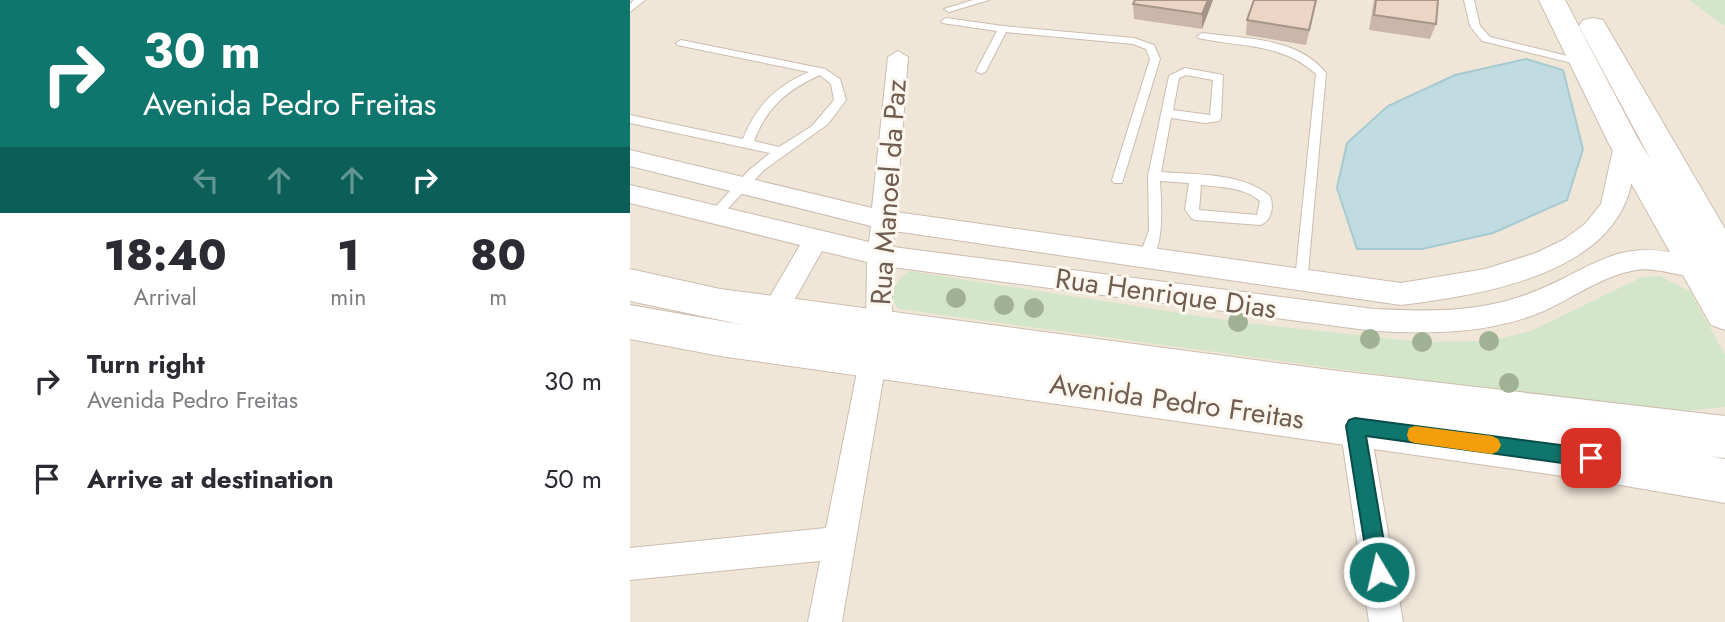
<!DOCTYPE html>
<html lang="en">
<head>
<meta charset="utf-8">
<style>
  body { margin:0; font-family:Jost,sans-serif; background:#f7f7f7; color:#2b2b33; height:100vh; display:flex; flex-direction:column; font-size:26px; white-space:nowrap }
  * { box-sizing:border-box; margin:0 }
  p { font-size:23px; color:#7c7c81 }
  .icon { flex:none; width:38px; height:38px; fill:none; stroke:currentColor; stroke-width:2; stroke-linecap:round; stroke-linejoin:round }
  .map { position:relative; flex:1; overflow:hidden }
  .sheet { display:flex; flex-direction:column; background:#fff; width:630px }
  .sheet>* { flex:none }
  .guide { background:#0f766e; color:#fff; overflow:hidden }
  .pin { position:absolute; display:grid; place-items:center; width:60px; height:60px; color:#fff; margin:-30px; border-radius:14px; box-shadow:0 4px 10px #0006 }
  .me { position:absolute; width:77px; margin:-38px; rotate:351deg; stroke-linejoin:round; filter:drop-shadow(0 0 5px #0008) }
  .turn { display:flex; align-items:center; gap:24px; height:147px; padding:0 28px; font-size:32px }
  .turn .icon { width:91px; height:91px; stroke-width:2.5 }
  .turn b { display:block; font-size:49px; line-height:60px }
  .lanes { display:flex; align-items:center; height:66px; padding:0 28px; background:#0003; justify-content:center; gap:35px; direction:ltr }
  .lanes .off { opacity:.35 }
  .eta { display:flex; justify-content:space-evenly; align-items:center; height:119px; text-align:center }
  .eta b { font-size:42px; font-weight:800; line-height:49px }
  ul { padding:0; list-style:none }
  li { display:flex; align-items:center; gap:21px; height:98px; padding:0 28px }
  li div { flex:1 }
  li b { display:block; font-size:26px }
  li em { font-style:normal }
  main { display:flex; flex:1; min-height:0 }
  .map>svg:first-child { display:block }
  .residential { fill:#f0e6d8 }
  .green { fill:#d4e6c9 }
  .water { fill:#c0dce1; stroke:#a7cad1; stroke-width:2 }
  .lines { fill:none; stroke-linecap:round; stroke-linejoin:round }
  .lane-casing { stroke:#cbbcb0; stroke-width:2 }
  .street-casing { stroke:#cbbcb0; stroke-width:2 }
  .secondary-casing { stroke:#cdbdae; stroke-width:2 }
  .lane { fill:#fff; fill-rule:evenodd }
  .street { fill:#fff; fill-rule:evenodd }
  .secondary { fill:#fff; fill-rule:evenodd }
  .tree { fill:#a1b193 }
  .wall { fill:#cbb7a9 }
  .shaded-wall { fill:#a59589 }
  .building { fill:#ecd5c4; stroke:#a59589; stroke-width:2 }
  .route { fill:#0f766e; stroke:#0a4d48; stroke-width:2 }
  .slow { fill:#f59e0b }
  .labels { text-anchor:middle; stroke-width:6; stroke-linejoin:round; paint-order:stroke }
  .street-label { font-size:28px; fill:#715c50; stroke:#fdf8ef }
</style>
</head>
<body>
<main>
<section class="sheet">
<div class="guide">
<div class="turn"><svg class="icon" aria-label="right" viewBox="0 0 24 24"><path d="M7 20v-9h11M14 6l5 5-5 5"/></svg><div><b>30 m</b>Avenida Pedro Freitas</div></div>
<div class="lanes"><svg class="icon off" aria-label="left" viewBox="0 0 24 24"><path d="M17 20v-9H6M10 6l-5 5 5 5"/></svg><svg class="icon off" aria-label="ahead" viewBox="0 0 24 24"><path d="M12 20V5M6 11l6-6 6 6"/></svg><svg class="icon off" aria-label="ahead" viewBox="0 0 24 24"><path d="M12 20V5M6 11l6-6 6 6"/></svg><svg class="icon" aria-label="right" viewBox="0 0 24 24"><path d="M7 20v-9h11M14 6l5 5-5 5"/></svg></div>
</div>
<div class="eta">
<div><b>18:40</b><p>Arrival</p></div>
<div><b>1</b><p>min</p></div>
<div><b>80</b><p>m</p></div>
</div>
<ul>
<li><svg class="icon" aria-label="right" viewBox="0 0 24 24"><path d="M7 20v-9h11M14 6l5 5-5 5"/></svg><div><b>Turn right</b><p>Avenida Pedro Freitas</p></div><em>30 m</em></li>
<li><svg class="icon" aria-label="arrive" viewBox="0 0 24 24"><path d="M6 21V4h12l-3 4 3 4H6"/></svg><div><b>Arrive at destination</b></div><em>50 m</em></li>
</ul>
</section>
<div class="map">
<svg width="1095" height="622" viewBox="0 0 1095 622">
  <rect width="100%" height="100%" fill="#faf4e9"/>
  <!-- residential -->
  <path class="residential" d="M0 0H1095V622H0Z"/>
  <!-- green -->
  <path class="green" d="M1059 0H1095V26Z
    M279 271 608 322 792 342 859 341 901 331 1012 277 1030 276 1060 291 1095 355V407L1034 413 269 309C255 295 265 281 279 271Z"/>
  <!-- water -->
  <path class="water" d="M896 59 933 70 953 149 937 200 863 233 792 249H727L707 188 717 143 758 106 825 75Z"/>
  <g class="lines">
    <!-- lane casing -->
    <g class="lane-casing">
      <path id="lane" d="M4 0H15L0 12V4Z
        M343 0H359L319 12 314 9Z
        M834 0H844L850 26 860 37 954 60 959 63 954 66 852 41 840 26Z
        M316 18 373 26 504 38 524 45 530 59 492 183H484L482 180 520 59 516 49 503 44 376 32 356 71 351 74 346 71 367 31 312 23 311 21Z
        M572 33C614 39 668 37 696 73L677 284H667L665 280 686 74C653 43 609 47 568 38L567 36Z
        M51 40 195 69 210 79 216 100 198 124 134 170 88 219H80L78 216 80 213 118 171 140 153 0 123V115L113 139C126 106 146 86 179 72L47 45 46 43ZM190 75 201 84 204 100 182 126 149 147 124 141C137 107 157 90 190 75Z
        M555 68 593 75 591 118 589 121 575 123 541 118 531 172C565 175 612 172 640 196 644 206 642 221 630 225L565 220 561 218 555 209 559 183 530 181C531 200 536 254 516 263L509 258 519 230 518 176 539 76ZM556 75 583 80 580 115 543 110 549 78ZM571 185C590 187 614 187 630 201L627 215 569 210Z"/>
    </g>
    <!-- street casing -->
    <g class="street-casing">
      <path id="street" d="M268 51 278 57 266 212 771 283 855 269 906 253 933 240 955 224 971 204 986 136H1002L1005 142C1004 162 1004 182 996 201 965 278 843 296 771 305L264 231 263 247 744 309C790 311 838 313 883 299 963 275 980 229 1075 261L1079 268 1075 275C1057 282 1028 264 1001 271 968 278 940 300 909 313 856 334 800 334 744 331L262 267V327L212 622H178L190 561 0 580V548L196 528 236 327 237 262 192 251 153 320 144 323 135 320 131 312 170 245 0 203V185L239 242 241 226 0 166V150L242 208 258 57Z
        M725 412 735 416 740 426 773 622H739L710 426 715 416Z"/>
    </g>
    <!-- secondary casing -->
    <g class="secondary-casing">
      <path id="secondary" d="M909 0H935L1008 139 1021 160 949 26 953 20 963 18 973 20 1095 229V330L1081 325 978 142Z
        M0 269 90 289 708 371 1095 416V458L1079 456 1095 459V503L961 480 90 356 0 339V305L114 325 0 301Z"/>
    </g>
    <!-- lane -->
    <use href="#lane" class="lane"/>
    <!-- street -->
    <use href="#street" class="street"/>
    <!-- secondary -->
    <use href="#secondary" class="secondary"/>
  </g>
  <!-- trees -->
  <g class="tree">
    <circle cx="326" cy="298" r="10"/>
    <circle cx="374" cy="305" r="10"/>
    <circle cx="404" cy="308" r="10"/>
    <circle cx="608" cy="322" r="10"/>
    <circle cx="740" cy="339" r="10"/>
    <circle cx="859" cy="341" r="10"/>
    <circle cx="792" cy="342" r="10"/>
    <circle cx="879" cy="383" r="10"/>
  </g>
  <!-- wall -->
  <path class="wall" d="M505 0H583L572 29 504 19 503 4Z
    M624 0H687L676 45 616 35 617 20Z
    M744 0H808L806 24 800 39 739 30Z"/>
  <!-- shaded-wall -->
  <path class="shaded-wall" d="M578 0H583L572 29V14Z"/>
  <!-- building -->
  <path class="building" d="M505 0H578L572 14 503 4Z
    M624 0H686L679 30 617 20Z
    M746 0H808L806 24 744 15Z"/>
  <!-- route -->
  <path class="route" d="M725 418 961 449 968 452 971 458 968 465 961 467 736 436 759 572 756 579 749 582 742 579 739 572 716 426 719 420Z"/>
  <!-- slow -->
  <path class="slow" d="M785 426 862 436 868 439 871 445 868 451 862 454 785 443 779 441 777 435 779 428Z"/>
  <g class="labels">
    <!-- street labels -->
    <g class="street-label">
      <text transform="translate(258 192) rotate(-86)" y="10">Rua Manoel da Paz</text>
      <text transform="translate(536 293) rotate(8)" y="10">Rua Henrique Dias</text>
      <text transform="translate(547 401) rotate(8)" y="10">Avenida Pedro Freitas</text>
    </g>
  </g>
</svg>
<div class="pin" style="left:961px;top:458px;background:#d93025"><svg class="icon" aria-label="arrive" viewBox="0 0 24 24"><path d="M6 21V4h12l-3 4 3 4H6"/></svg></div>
<svg class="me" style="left:749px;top:572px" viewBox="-20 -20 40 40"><circle r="17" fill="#0f766e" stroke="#fff" stroke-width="3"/><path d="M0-11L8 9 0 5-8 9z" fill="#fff"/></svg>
</div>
</main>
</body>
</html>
